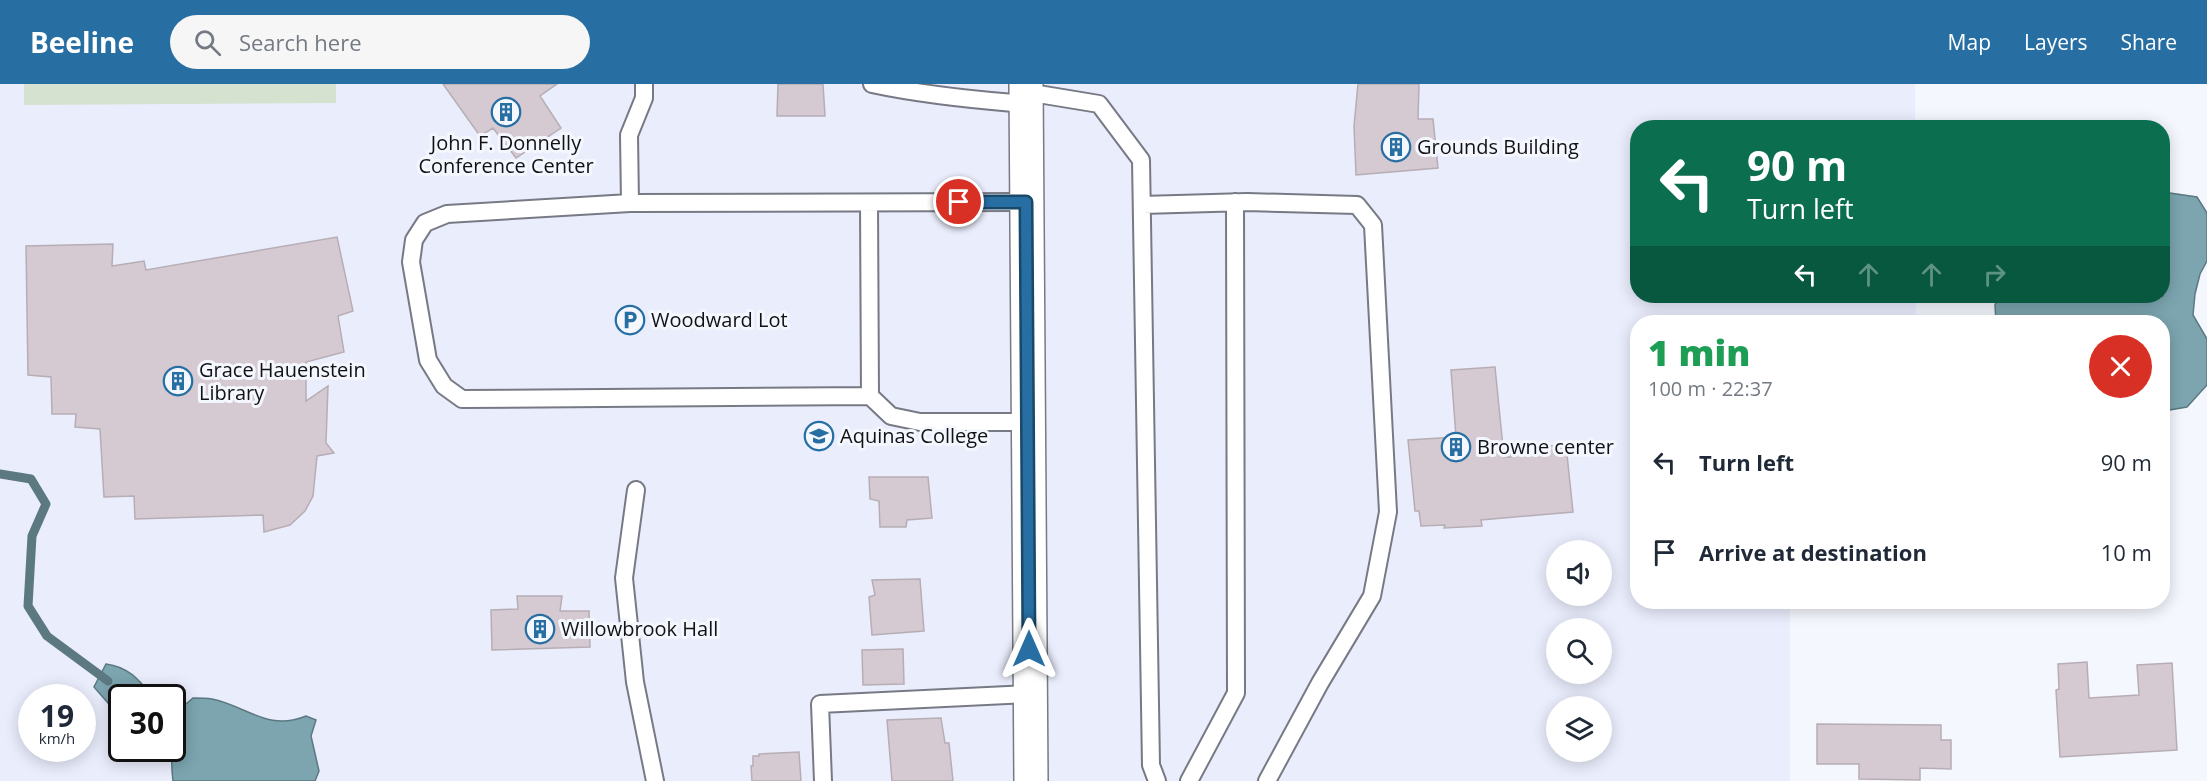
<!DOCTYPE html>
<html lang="en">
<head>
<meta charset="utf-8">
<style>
  body { margin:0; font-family:"Open Sans",sans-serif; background:#f6f6f7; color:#1f2937; height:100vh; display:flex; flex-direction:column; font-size:22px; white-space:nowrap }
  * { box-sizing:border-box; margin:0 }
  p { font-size:20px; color:#747a83 }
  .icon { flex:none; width:33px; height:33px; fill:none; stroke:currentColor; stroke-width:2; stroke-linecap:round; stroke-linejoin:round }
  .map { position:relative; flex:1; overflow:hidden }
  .sheet { position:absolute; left:1630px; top:231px; width:540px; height:294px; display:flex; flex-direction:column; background:#fff; border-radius:24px; box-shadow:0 3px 15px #0003 }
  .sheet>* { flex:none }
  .banner { position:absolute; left:1630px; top:36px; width:540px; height:183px; border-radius:24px; box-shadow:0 3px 15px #0003; background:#0b6e4f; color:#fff; overflow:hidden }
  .controls { position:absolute; left:1546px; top:456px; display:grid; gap:12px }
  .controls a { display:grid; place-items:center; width:66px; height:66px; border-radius:50%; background:#fff; box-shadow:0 3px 15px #0003; font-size:30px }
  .speed { position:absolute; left:18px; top:600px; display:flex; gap:12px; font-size:30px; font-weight:700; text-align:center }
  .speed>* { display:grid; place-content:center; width:78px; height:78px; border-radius:50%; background:#fff; box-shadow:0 3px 15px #0003; line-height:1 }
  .speed small { font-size:15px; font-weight:400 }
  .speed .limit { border:3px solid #111; border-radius:9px; background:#fff; color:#111 }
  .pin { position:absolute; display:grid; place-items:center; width:51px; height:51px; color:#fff; margin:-26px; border:3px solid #fff; border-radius:50%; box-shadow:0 2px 6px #0007 }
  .me { position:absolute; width:66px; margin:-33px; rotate:0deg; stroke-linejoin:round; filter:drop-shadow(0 0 4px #0008) }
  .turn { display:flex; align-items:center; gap:21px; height:126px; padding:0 18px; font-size:27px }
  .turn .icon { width:78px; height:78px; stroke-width:2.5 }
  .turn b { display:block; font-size:42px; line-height:51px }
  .lanes { display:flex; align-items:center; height:57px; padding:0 18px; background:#0003; justify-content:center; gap:30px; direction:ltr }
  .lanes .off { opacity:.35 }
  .round { display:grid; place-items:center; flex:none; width:63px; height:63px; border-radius:32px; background:#f6f6f7 }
  .overview { display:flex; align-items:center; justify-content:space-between; height:102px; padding:0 18px }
  h1 { font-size:36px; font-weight:800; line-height:45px; color:#1e9e55 }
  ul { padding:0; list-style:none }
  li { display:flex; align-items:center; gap:18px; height:90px; padding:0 18px }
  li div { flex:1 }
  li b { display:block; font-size:22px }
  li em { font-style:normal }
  header { display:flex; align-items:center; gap:36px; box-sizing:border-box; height:84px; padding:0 30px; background:#276ea2; color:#fff }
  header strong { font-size:28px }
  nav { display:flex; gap:33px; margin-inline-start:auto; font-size:21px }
  .search { width:420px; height:54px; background:#f6f6f7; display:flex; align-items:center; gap:15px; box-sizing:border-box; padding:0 21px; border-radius:33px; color:#747a83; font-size:22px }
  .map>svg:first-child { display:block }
  .built { fill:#eaedfc; fill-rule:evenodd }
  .green { fill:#d5e2cf }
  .water { fill:#7ca5b0; stroke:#5c7982; stroke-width:1.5 }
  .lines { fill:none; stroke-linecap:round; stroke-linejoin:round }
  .stream { stroke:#5c7982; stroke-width:9 }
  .building { fill:#d5cad2; stroke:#b7adb5; stroke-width:1.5 }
  .lane-casing { stroke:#777a84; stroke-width:20 }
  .street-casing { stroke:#777a84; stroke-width:36 }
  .lane { stroke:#fff; stroke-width:16 }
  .street { stroke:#fff; stroke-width:33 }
  .route-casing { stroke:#194869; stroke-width:15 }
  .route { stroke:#276ea2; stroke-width:10 }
  .labels { text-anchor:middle; stroke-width:6; stroke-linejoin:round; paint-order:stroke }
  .poi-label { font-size:20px; fill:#111216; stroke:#f5f7fe; text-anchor:start }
</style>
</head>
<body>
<header>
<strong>Beeline</strong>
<div class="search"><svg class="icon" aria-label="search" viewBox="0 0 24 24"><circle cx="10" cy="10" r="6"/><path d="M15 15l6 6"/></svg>Search here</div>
<nav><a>Map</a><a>Layers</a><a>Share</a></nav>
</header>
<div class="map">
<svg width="2207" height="697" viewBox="0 0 2207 697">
  <rect width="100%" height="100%" fill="#f5f7fe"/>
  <!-- built -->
  <path class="built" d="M0 0H1915V43L1638 44V212H1916V238H1638V518H1886L1790 519V697H0ZM1557 466H1602V512H1557ZM1557 544H1602V590H1557ZM32 614H82V664H32ZM122 614H172V664H122ZM1557 622H1602V668H1557Z"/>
  <!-- green -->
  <path class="green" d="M24 0H336V19L24 21Z"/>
  <!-- water -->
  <path class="water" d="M2163 108 2197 113 2207 129V177L2200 190 2195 210 2193 231 2207 255V301L2187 323 2163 327V238H1996L1995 221 1998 212H2163Z
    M106 580C129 583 139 596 153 613L122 614 121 634 94 603Z
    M193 614C199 614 206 614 212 615 247 622 268 648 306 632L316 636 311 652 319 687 315 697H173C170 674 172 654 173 631Z"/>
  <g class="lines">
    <!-- stream -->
    <path class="stream" d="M0 390 31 395 46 420 32 452 28 522 47 552 108 597"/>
  </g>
  <!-- building -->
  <path class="building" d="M443 0H557L540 12 561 44 516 74 493 44 480 52Z
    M778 0H823L825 32H777Z
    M1358 0H1419L1418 35H1433L1438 84 1356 91 1354 42Z
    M337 153 353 227 338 232 344 268 306 278V317L328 302 326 359 334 369 317 372 313 412 305 427 290 441 264 448 263 431 135 435 134 412 104 413 100 345 75 343 76 330H52L51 293 28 291 26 162 113 160 112 182 144 177 146 186Z
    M1495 283 1504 373H1511L1510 364 1566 361 1573 428 1481 436 1482 442 1444 444 1445 441 1421 442 1419 427H1415L1408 356 1456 353 1451 286Z
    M869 393H928L932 434 907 436 906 443H880L879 417 870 415Z
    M920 495 924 547 872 551 869 513 875 511 872 496Z
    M517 512H562L560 527H589L590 563 492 566 491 526 518 525Z
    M903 565 904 600 863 601 862 566Z
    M2087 578 2089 614 2139 611 2137 581 2172 579 2177 666 2060 673 2056 606 2059 605 2058 580Z
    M941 634 945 659H949L953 697H892L887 636Z
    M1817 640 1941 641V656H1951V685L1920 684V696L1859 695V680H1817Z
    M799 668 801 697H752L751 682H753V672H759V670Z"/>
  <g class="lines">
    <!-- lane casing -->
    <g class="lane-casing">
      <path id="lane" d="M872 0C923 11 974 16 1026 20
        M1026 8 1099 20 1141 76 1151 681 1157 697
        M1026 118 630 119 447 130 425 139 414 156 411 178 428 276 444 302 462 315 870 312 891 332 920 338H1028
        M630 119 629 51 644 14V0
        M869 119 870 312
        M1142 121 1247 118 1357 121 1373 141 1388 428 1372 512 1320 599 1267 697
        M636 406 624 494 635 598 655 697
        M823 697 820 620 1029 610
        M1189 697 1236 609 1235 118"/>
    </g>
    <!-- street casing -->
    <g class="street-casing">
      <path id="street" d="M1026 0 1031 697"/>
    </g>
    <!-- lane -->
    <use href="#lane" class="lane"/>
    <!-- street -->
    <use href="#street" class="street"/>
  </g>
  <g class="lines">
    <!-- route casing -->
    <g class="route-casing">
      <path id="route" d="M959 118H1026L1029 565"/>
    </g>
    <!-- route -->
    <use href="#route" class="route"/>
  </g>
  <!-- icons -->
  <defs>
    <g id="building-ring" transform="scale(1.5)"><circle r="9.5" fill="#f5f7fe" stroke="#276ea2" stroke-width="1.5"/><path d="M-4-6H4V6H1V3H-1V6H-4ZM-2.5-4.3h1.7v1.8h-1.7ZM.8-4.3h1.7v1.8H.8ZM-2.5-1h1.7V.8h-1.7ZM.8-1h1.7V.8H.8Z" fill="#276ea2"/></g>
    <g id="parking-ring" transform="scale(1.5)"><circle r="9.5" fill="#f5f7fe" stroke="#276ea2" stroke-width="1.5"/><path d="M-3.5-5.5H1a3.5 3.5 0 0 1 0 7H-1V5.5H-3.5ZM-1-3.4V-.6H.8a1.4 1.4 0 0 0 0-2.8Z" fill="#276ea2"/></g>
    <g id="university-ring" transform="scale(1.5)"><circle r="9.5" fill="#f5f7fe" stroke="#276ea2" stroke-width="1.5"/><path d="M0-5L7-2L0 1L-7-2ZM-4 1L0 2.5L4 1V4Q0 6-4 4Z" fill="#276ea2"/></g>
  </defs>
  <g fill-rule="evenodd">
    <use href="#building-ring" x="506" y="28"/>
    <use href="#building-ring" x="1396" y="63"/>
    <use href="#parking-ring" x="630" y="236"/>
    <use href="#building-ring" x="178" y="297"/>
    <use href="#university-ring" x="819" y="352"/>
    <use href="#building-ring" x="1456" y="363"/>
    <use href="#building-ring" x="540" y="545"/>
  </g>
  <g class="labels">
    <!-- poi labels -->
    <g class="poi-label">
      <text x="506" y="66" text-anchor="middle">John F. Donnelly<tspan x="506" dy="23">Conference Center</tspan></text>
      <text x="1417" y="70">Grounds Building</text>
      <text x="651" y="243">Woodward Lot</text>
      <text x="199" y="293">Grace Hauenstein<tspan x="199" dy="23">Library</tspan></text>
      <text x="840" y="359">Aquinas College</text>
      <text x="1477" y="370">Browne center</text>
      <text x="561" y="552">Willowbrook Hall</text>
    </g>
  </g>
</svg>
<div class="controls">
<a><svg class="icon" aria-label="sound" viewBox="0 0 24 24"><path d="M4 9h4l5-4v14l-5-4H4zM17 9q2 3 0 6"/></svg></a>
<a><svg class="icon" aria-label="search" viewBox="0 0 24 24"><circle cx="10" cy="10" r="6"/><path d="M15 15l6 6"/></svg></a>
<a><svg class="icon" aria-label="layers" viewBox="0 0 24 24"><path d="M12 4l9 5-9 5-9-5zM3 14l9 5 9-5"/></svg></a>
</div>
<div class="speed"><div>19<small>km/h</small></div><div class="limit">30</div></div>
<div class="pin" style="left:959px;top:118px;background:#d93025"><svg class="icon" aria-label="arrive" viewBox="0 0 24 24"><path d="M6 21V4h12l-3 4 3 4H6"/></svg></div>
<svg class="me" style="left:1029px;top:565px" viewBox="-20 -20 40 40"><path d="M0-17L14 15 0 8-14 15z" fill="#276ea2" stroke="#fff" stroke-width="4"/></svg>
<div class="banner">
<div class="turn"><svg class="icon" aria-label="left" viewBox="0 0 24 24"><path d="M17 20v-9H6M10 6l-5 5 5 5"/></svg><div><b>90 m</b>Turn left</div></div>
<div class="lanes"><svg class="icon" aria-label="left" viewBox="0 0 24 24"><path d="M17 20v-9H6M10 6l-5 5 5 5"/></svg><svg class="icon off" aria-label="ahead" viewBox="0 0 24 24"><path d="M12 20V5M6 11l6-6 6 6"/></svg><svg class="icon off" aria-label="ahead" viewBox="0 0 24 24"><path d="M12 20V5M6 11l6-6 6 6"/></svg><svg class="icon off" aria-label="right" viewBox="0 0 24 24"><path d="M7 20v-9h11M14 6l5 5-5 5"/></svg></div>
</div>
<section class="sheet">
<div class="overview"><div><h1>1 min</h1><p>100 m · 22:37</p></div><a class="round" style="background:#d93025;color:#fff"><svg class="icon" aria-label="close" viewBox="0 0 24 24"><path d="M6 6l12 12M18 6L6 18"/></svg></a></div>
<ul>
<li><svg class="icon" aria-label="left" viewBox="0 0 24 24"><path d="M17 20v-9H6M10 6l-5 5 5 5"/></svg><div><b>Turn left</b></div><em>90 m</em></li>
<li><svg class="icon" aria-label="arrive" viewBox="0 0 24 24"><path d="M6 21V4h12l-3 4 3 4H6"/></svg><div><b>Arrive at destination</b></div><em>10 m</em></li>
</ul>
</section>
</div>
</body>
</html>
